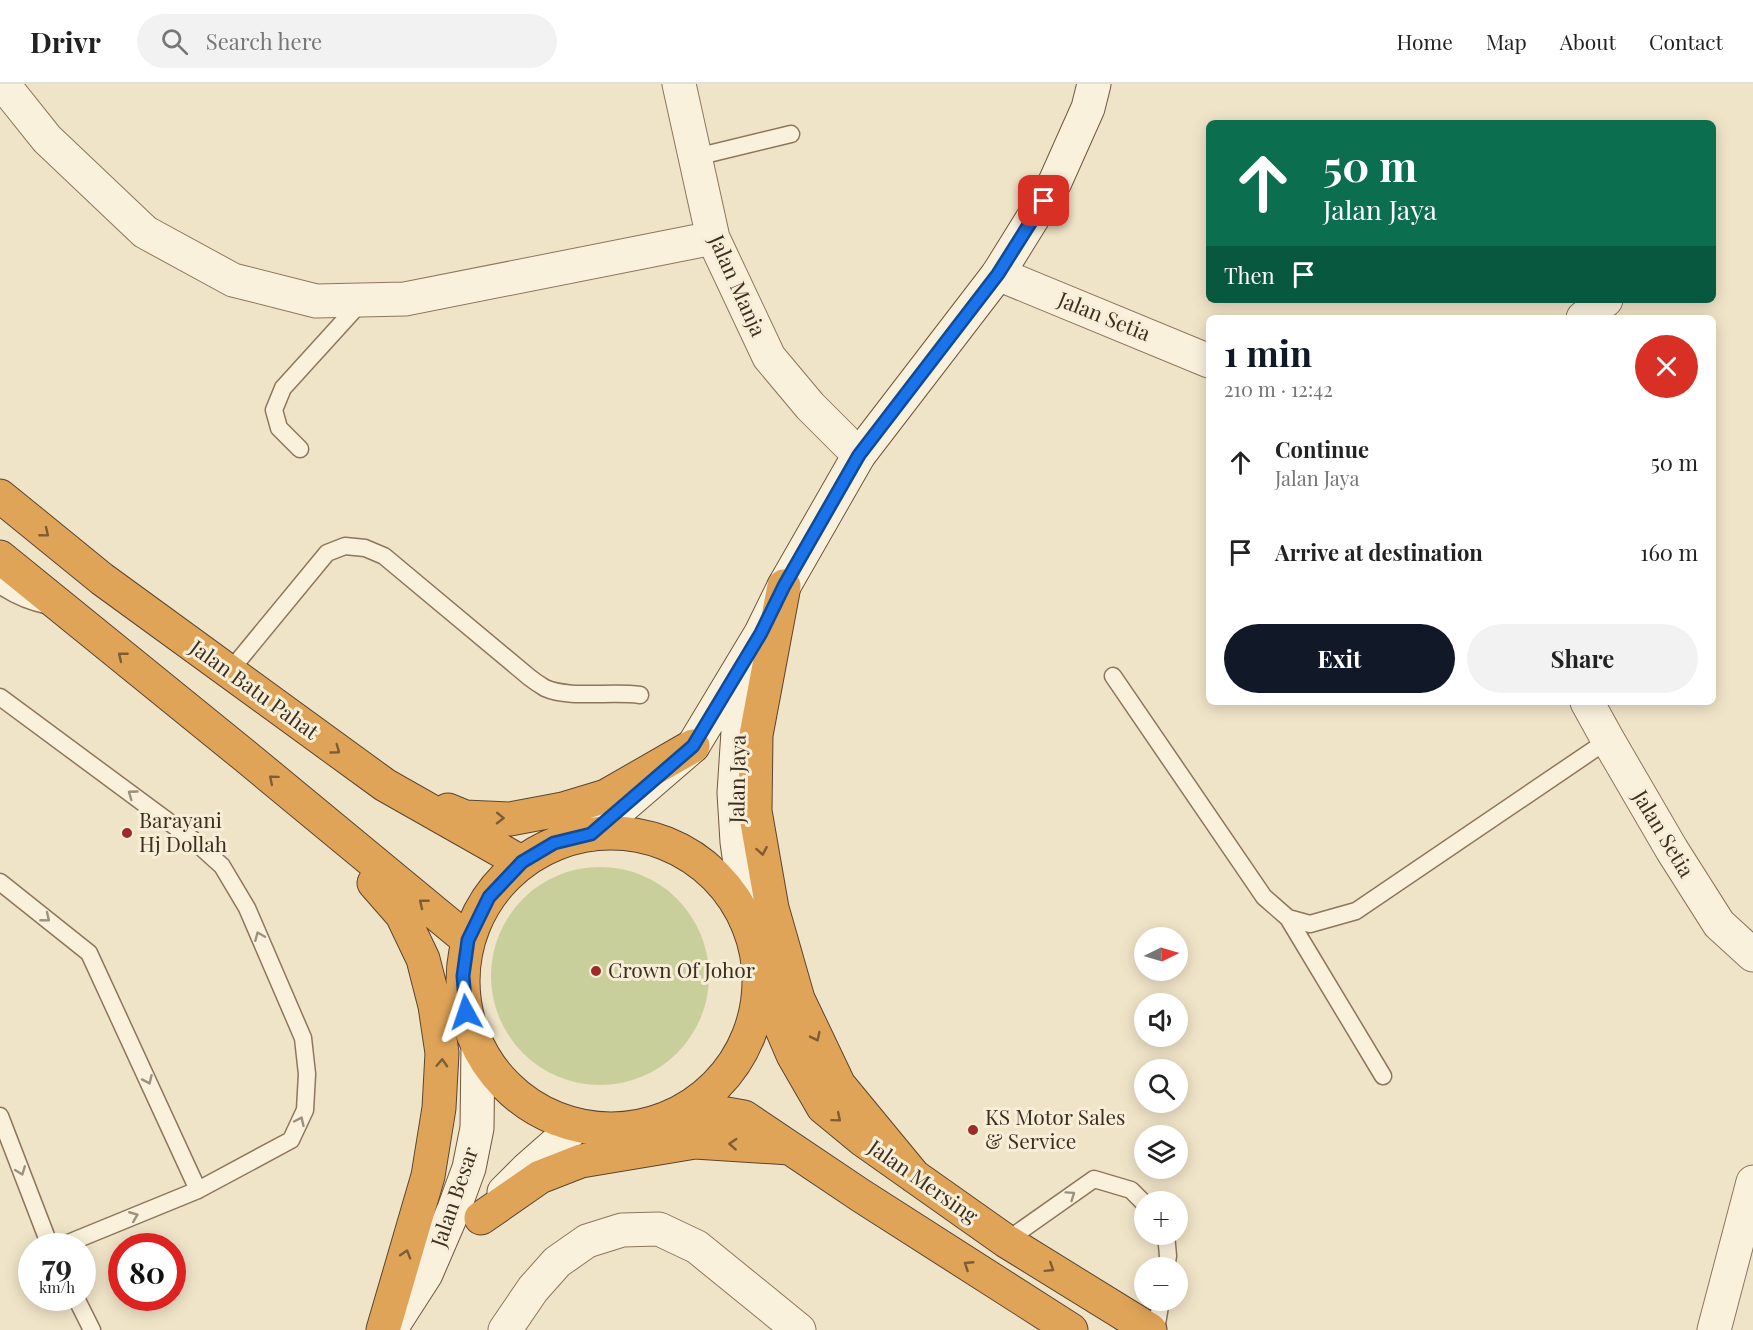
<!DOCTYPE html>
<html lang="en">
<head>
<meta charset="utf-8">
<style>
  body { margin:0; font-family:"Playfair Display",serif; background:#f2f2f2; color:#222; height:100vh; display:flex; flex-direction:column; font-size:22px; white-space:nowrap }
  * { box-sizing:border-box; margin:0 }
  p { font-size:20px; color:#767676 }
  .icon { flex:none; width:33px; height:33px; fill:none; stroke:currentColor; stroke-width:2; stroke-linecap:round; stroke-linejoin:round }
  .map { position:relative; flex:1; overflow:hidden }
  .panel { position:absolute; left:1206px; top:231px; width:510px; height:390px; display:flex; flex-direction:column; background:#fff; border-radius:9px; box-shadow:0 3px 15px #0003 }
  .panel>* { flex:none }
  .guide { position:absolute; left:1206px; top:36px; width:510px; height:183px; border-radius:9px; box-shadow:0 3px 15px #0003; background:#0b6e4f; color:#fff; overflow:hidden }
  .needle { width:39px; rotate:85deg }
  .tools { position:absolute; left:1134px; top:843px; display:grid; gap:12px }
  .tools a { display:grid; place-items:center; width:54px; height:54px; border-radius:50%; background:#fff; box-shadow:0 3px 15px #0003; font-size:30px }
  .speed { position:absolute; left:18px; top:1149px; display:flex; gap:12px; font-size:30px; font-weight:700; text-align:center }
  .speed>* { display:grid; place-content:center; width:78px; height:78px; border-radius:50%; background:#fff; box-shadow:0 3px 15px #0003; line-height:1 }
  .speed small { font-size:15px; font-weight:400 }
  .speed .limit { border:9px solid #d22; background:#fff; color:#111 }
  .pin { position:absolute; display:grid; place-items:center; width:51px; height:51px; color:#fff; margin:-26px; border-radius:12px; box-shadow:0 3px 9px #0006 }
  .me { position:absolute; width:66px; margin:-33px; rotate:355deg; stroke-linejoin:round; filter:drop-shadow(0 0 4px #0008) }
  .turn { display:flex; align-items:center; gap:21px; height:126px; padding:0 18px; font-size:27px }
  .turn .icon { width:78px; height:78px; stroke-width:2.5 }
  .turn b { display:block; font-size:42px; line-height:51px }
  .then { display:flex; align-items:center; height:57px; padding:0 18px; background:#0003; gap:12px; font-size:22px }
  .round { display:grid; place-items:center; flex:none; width:63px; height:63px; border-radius:32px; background:#f2f2f2 }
  .head { display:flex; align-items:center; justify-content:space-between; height:102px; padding:0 18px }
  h1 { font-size:36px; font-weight:700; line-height:45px; color:#111827 }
  .action { display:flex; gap:12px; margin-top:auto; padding:12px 18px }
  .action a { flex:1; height:69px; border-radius:36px; background:#111827; color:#fff; font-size:24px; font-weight:700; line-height:69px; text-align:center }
  .action a+a { background:#f2f2f2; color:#222 }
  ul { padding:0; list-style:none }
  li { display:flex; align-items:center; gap:18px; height:90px; padding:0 18px }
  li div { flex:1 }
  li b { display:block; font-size:22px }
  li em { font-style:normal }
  header { display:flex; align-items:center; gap:36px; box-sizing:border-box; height:84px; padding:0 30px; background:#fff; border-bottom:2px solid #e0e0e0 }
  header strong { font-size:28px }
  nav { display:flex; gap:33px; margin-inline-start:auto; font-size:21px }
  .search { width:420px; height:54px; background:#f2f2f2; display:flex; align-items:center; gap:15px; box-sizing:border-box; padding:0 21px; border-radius:33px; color:#767676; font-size:22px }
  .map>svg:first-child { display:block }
  .green { fill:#c9cf9b }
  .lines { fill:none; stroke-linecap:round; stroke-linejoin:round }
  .lane-casing { stroke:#8d765c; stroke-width:19 }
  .street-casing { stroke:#8d765c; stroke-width:35 }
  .secondary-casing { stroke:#6f573f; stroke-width:35 }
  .highway-casing { stroke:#5b4430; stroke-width:35 }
  .lane { stroke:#faf1dc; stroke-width:16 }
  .street { stroke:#faf1dc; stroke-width:33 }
  .secondary { stroke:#faf1dc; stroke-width:33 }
  .highway { stroke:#e0a458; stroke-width:33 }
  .oneway { stroke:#7e5d36 }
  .oneway2 { stroke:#9c907e }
  .route-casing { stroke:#114b97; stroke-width:15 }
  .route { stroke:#1a73e8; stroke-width:10 }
  .poi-dot { fill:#9e2a2b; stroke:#f7eed8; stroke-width:2 }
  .labels { text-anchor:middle; stroke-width:6; stroke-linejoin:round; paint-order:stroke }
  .street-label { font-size:21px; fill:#3d2e20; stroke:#f7eed8 }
  .poi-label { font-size:21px; fill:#3d2e20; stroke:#f7eed8; text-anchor:start }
</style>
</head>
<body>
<header>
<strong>Drivr</strong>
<div class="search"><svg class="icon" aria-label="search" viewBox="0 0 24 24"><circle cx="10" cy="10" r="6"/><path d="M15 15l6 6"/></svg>Search here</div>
<nav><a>Home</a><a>Map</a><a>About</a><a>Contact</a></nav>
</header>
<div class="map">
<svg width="1753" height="1246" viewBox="0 0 1753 1246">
  <rect width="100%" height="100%" fill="#f0e4c8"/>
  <!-- green -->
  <path class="green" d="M491 892a109 109 0 1 1 218 0a109 109 0 1 1-218 0Z"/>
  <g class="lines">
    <!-- lane casing -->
    <g class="lane-casing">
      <path id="lane" d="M696 73 791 50
        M300 365 279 344 274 326 283 304 363 216
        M0 501C15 512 31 518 49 522
        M229 588 327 469 345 462 365 464 384 472 529 593C534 597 540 601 545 604 569 615 612 607 640 611
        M1113 592 1264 813 1288 834 1310 840 1356 827 1608 656
        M0 613 192 755 222 782 247 824 303 954 307 990 305 1026 291 1056 198 1106 61 1162
        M0 798 89 869 198 1106
        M1288 834 1383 992
        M0 1032 50 1162
        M1166 1150 1168 1172 1166 1184
        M1006 1157 1094 1095 1131 1106 1144 1119
        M76 1214 92 1246
        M1156 1246 1161 1216"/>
    </g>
    <!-- street casing -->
    <g class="street-casing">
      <path id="street" d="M3 0 47 55 145 148 233 196 316 217 405 215 713 154
        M679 0 713 154 769 273 810 322 859 371
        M998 190 1209 277
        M1583 234 1606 216
        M1587 618 1608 656 1672 766 1719 840 1753 871
        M505 1246 533 1205 557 1178 587 1157 622 1146 659 1145 697 1163 799 1246
        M1714 1246 1753 1098"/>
    </g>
    <!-- secondary casing -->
    <g class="secondary-casing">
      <path id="secondary" d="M591 750 693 662 761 549 784 502 859 371 998 190 1055 98 1088 24 1094 0
        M749 843 737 758 734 709 739 632 752 582
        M504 1108 526 1086 576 1042
        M390 1246 426 1190 454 1125 469 1084 477 1044 478 963"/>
    </g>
    <!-- highway casing -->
    <g class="highway-casing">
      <path id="highway" d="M0 412 102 495 385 701 521 778
        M0 473 244 671 468 856
        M784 502 756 651 755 727 772 824 798 915 839 1001 914 1092
        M448 726 465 733 510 735 563 725 606 712 693 662
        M463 897a148 148 0 1 1 296 0a148 148 0 1 1-296 0Z
        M374 799 402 831 423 875 435 922 442 969 439 1024 428 1092 383 1246
        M761 896 793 971 823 1023 863 1056 1006 1157 1150 1246
        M684 1027 704 1026 744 1033 860 1111 1071 1246
        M481 1134 540 1093 581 1077 695 1058 790 1064"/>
    </g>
    <!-- lane -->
    <use href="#lane" class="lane"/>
    <!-- street -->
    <use href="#street" class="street"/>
    <!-- secondary -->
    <use href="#secondary" class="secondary"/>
    <!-- highway -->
    <use href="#highway" class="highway"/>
  </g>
  <!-- one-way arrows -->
  <defs><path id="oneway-chevron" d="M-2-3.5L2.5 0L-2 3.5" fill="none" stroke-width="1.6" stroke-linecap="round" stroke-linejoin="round" transform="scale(1.5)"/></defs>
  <g class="oneway">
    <use href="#oneway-chevron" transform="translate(45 449) rotate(39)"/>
    <use href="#oneway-chevron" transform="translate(122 572) rotate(-141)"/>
    <use href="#oneway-chevron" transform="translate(336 666) rotate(36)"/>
    <use href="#oneway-chevron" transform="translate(273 695) rotate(-140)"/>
    <use href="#oneway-chevron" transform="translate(500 734) rotate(1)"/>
    <use href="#oneway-chevron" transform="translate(762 767) rotate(80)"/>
    <use href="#oneway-chevron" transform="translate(423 819) rotate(-141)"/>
    <use href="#oneway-chevron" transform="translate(816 953) rotate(64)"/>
    <use href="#oneway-chevron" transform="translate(442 979) rotate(-87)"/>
    <use href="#oneway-chevron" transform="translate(837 1034) rotate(40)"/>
    <use href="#oneway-chevron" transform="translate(733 1060) rotate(-176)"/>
    <use href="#oneway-chevron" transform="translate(406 1170) rotate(-73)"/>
    <use href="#oneway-chevron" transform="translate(968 1181) rotate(-147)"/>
    <use href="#oneway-chevron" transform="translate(1050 1184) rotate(32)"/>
  </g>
  <g class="oneway2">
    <use href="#oneway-chevron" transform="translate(132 710) rotate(-144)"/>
    <use href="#oneway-chevron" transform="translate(46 834) rotate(39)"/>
    <use href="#oneway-chevron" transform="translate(259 852) rotate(-113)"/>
    <use href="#oneway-chevron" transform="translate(148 996) rotate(66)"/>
    <use href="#oneway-chevron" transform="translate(300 1037) rotate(-65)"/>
    <use href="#oneway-chevron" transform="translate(21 1087) rotate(69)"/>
    <use href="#oneway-chevron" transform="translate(1071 1111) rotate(-35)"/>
    <use href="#oneway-chevron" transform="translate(134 1132) rotate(-22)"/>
  </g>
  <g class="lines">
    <!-- route casing -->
    <g class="route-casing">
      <path id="route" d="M466 928 463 892 468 856 489 813 522 778 554 759 591 750 693 662 761 549 784 502 859 371 998 190 1044 117"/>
    </g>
    <!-- route -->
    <use href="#route" class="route"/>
  </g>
  <!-- markers -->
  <g class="poi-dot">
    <circle cx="127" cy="749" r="6"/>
    <circle cx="596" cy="887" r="6"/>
    <circle cx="973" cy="1046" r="6"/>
  </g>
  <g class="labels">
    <!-- street labels -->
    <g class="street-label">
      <text transform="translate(737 202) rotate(66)" y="7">Jalan Manja</text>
      <text transform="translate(1104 233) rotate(22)" y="7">Jalan Setia</text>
      <text transform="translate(254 606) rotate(36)" y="7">Jalan Batu Pahat</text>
      <text transform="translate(738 695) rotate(-89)" y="7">Jalan Jaya</text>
      <text transform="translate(1663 750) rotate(59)" y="7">Jalan Setia</text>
      <text transform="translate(923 1098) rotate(35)" y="7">Jalan Mersing</text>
      <text transform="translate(455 1113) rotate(-71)" y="7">Jalan Besar</text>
    </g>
    <!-- poi labels -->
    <g class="poi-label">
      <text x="139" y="744">Barayani<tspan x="139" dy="24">Hj Dollah</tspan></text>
      <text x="608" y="894">Crown Of Johor</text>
      <text x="985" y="1041">KS Motor Sales<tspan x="985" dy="24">&amp; Service</tspan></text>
    </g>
  </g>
</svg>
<div class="tools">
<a><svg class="needle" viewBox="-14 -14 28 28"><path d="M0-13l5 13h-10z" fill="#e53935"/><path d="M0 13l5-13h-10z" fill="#767676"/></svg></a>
<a><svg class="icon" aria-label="sound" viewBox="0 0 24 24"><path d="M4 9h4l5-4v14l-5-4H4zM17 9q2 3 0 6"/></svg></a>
<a><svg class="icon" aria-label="search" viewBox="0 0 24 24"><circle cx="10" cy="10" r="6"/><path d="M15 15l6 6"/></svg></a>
<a><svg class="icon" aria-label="layers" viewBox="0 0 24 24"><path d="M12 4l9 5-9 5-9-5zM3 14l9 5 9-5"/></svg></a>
<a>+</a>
<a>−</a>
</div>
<div class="speed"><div>79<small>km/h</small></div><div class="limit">80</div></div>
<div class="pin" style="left:1044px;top:117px;background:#d93025"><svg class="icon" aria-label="arrive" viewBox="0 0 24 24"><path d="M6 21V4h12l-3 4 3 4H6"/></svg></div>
<svg class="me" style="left:466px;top:928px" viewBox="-20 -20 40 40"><path d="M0-17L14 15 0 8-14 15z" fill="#1a73e8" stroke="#fff" stroke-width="4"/></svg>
<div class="guide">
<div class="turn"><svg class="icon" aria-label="ahead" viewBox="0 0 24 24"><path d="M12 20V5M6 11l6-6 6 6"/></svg><div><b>50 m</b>Jalan Jaya</div></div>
<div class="then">Then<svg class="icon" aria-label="arrive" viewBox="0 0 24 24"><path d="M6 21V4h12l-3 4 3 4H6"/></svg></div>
</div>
<section class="panel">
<div class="head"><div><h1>1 min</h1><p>210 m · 12:42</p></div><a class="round" style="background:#d93025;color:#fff"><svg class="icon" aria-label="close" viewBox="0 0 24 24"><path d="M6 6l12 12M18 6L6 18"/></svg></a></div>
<ul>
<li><svg class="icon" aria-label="ahead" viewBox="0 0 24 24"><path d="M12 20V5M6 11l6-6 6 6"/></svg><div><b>Continue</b><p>Jalan Jaya</p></div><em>50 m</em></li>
<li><svg class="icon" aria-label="arrive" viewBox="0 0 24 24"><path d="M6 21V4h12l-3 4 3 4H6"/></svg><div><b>Arrive at destination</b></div><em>160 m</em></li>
</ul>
<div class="action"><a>Exit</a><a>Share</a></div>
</section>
</div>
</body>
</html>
